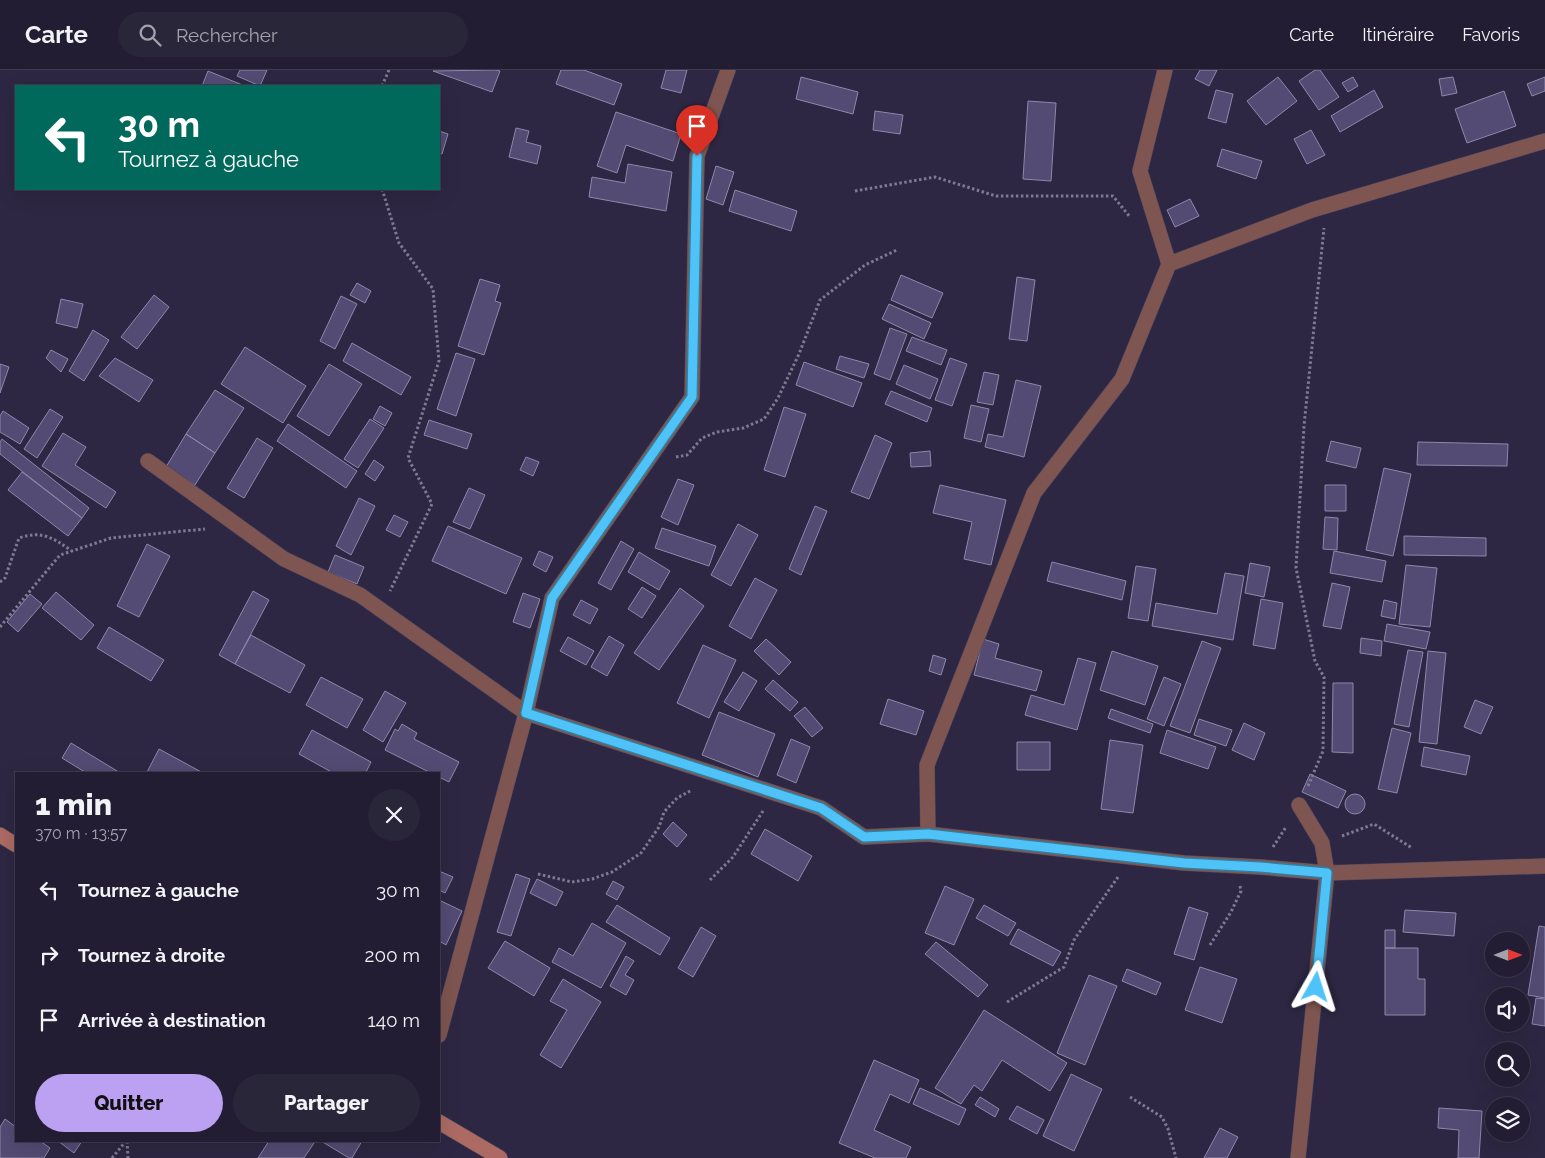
<!DOCTYPE html>
<html lang="fr">
<head>
<meta charset="utf-8">
<style>
  body { margin:0; font-family:Raleway,sans-serif; background:#2a263a; color:#f1f3f6; height:100vh; display:flex; flex-direction:column; font-size:19px; white-space:nowrap }
  * { box-sizing:border-box; margin:0 }
  p { font-size:16px; color:#a2a2ac }
  .icon { flex:none; width:28px; height:28px; fill:none; stroke:currentColor; stroke-width:2; stroke-linecap:round; stroke-linejoin:round }
  .map { position:relative; flex:1; overflow:hidden }
  .details { position:absolute; left:15px; top:702px; width:425px; height:370px; display:flex; flex-direction:column; background:#221d32; border-radius:0px; box-shadow:0 5px 20px #0002,0 0 0 1px #3f3b4d }
  .details>* { flex:none }
  .top-card { position:absolute; left:15px; top:15px; width:425px; height:105px; border-radius:0px; box-shadow:0 5px 20px #0002,0 0 0 1px #3f3b4d; background:#00695c; color:#fff; overflow:hidden }
  .needle { width:32px; rotate:90deg }
  .tools { position:absolute; left:1485px; top:862px; display:grid; gap:10px }
  .tools a { display:grid; place-items:center; width:45px; height:45px; border-radius:50%; background:#221d32; box-shadow:0 5px 20px #0002,0 0 0 1px #3f3b4d; font-size:25px }
  .pin { position:absolute; display:grid; place-items:center; width:42px; height:42px; color:#fff; margin:-51px -21px; border-radius:50% 50% 50% 0; rotate:-45deg; box-shadow:0 0 5px #0007 }
  .pin .icon { rotate:45deg }
  .me { position:absolute; width:55px; margin:-28px; rotate:6deg; stroke-linejoin:round; filter:drop-shadow(0 0 4px #0008) }
  .turn { display:flex; align-items:center; gap:18px; height:105px; padding:0 20px; font-size:22px }
  .turn .icon { width:65px; height:65px; stroke-width:2.5 }
  .turn b { display:block; font-size:35px; line-height:42px }
  .round { display:grid; place-items:center; flex:none; width:52px; height:52px; border-radius:26px; background:#2a263a }
  .summary { display:flex; align-items:center; justify-content:space-between; height:85px; padding:0 20px }
  h1 { font-size:30px; font-weight:800; line-height:38px }
  .primary-button { display:flex; gap:10px; margin-top:auto; padding:10px 20px }
  .primary-button a { flex:1; height:58px; border-radius:30px; background:#bca0f2; color:#111; font-size:20px; font-weight:800; line-height:58px; text-align:center }
  .primary-button a+a { background:#2a263a; color:#f1f3f6 }
  ul { padding:0; list-style:none }
  li { display:flex; align-items:center; gap:15px; height:65px; padding:0 20px }
  li div { flex:1 }
  li b { display:block; font-size:19px }
  li em { font-style:normal }
  header { display:flex; align-items:center; gap:30px; box-sizing:border-box; height:70px; padding:0 25px; background:#221d32; border-bottom:1px solid #3f3b4d }
  header strong { font-size:24px }
  nav { display:flex; gap:28px; margin-inline-start:auto; font-size:18px }
  .search { width:350px; height:45px; background:#2a263a; display:flex; align-items:center; gap:12px; box-sizing:border-box; padding:0 18px; border-radius:28px; color:#a2a2ac; font-size:19px }
  .map>svg:first-child { display:block }
  .building { fill:#534b73; stroke:#8e88aa }
  .lines { fill:none; stroke-linecap:round; stroke-linejoin:round }
  .street-casing { stroke:#4a455f; stroke-width:16 }
  .secondary-casing { stroke:#4a455f; stroke-width:16 }
  .path { stroke:#7e7a92; stroke-width:3; stroke-dasharray:2.5 2.5; stroke-linecap:butt }
  .street { stroke:#7e5550; stroke-width:15 }
  .secondary { stroke:#ac6a63; stroke-width:15 }
  .route-casing { stroke:#337fa1; stroke-width:12 }
  .route { stroke:#4fc3f7; stroke-width:9 }
</style>
</head>
<body>
<header>
<strong>Carte</strong>
<div class="search"><svg class="icon" aria-label="search" viewBox="0 0 24 24"><circle cx="10" cy="10" r="6"/><path d="M15 15l6 6"/></svg>Rechercher</div>
<nav><a>Carte</a><a>Itinéraire</a><a>Favoris</a></nav>
</header>
<div class="map">
<svg width="1545" height="1088" viewBox="0 0 1545 1088">
  <rect width="100%" height="100%" fill="#2d2743"/>
  <!-- building -->
  <path class="building" d="M240 0H267L260 16 237 6Z
    M496 0 500 1 492 22 433 1Z
    M561 0H584L622 14 614 35 556 14Z
    M666 0H687L681 23 661 18Z
    M1200 0H1217L1209 16 1195 9Z
    M1315 0H1320L1339 27 1319 40 1299 11Z
    M208 1 245 16H202Z
    M801 7 858 22 853 44 796 29Z
    M1278 7 1297 31 1266 55 1247 31Z
    M1353 7 1358 16 1348 22 1342 13Z
    M1453 7 1457 23 1442 26 1439 9Z
    M1545 7V21L1532 26 1527 14Z
    M1216 20 1233 24 1226 53 1208 48Z
    M1374 20 1383 37 1340 62 1331 46Z
    M1504 21 1516 56 1467 73 1455 39Z
    M1028 31 1056 33 1051 111 1023 109Z
    M875 41 903 45 900 64 873 60Z
    M616 42 681 64 673 91 626 75 617 103 597 96Z
    M516 58 529 61 526 72 541 76 537 94 509 87Z
    M1311 60 1325 85 1307 94 1294 69Z
    M439 61 448 64 442 84 439 83Z
    M1222 79 1262 91 1256 109 1217 96Z
    M628 94 672 102 666 141 589 127 592 107 625 113Z
    M716 96 734 102 723 135 706 129Z
    M735 120 797 141 791 161 729 141Z
    M1190 129 1199 146 1175 157 1167 140Z
    M901 205 943 223 932 248 891 230Z
    M1017 207 1035 210 1027 271 1009 269Z
    M480 209 500 215 495 231 501 233 484 285 458 276Z
    M357 213 371 221 365 233 350 225Z
    M154 225 169 237 137 279 121 267Z
    M341 226 357 234 335 279 320 271Z
    M61 229 83 234 77 258 56 253Z
    M889 234 931 253 924 269 882 249Z
    M890 258 907 264 890 310 874 304Z
    M93 260 109 270 84 311 69 301Z
    M912 267 947 280 941 295 906 281Z
    M352 273 411 307 401 325 343 291Z
    M245 277 306 316 283 353 221 314Z
    M51 280 68 289 61 302 46 288Z
    M456 283 475 289 456 346 437 339Z
    M840 286 869 294 864 308 836 299Z
    M115 288 153 310 139 332 99 306Z
    M950 288 967 294 952 336 935 330Z
    M804 292 862 313 853 337 796 315Z
    M0 294 9 297 0 323Z
    M329 294 362 314 329 366 297 346Z
    M904 295 938 309 930 329 896 314Z
    M984 302 999 305 993 335 977 332Z
    M1016 310 1041 316 1024 387 985 377 988 364 1003 367Z
    M215 320 244 338 215 383 186 364Z
    M891 321 932 338 927 352 885 334Z
    M971 335 989 339 981 372 964 368Z
    M380 336 392 343 385 356 373 349Z
    M784 337 806 344 785 407 764 400Z
    M50 339 63 347 37 388 24 379Z
    M3 341 29 358 20 374 0 362V346Z
    M370 349 384 358 358 398 344 389Z
    M429 350 472 364 467 379 424 365Z
    M288 354 357 401 346 418 277 371Z
    M63 363 86 377 75 395 116 422 106 438 42 396Z
    M186 364 215 383 195 415 166 397Z
    M875 365 892 373 869 429 851 422Z
    M257 368 273 378 244 428 227 418Z
    M2 369 89 438 82 448 0 384V372Z
    M1331 371 1361 378 1356 398 1326 391Z
    M1418 372 1508 374 1507 396 1417 395Z
    M930 381 931 396 911 397 910 383Z
    M526 387 539 392 533 406 520 400Z
    M374 390 384 397 375 411 365 404Z
    M1384 398 1411 404 1393 486 1366 480Z
    M22 402 82 448 68 466 8 420Z
    M678 409 694 415 678 455 661 447Z
    M940 415 1006 430 991 495 964 489 972 452 933 443Z
    M1325 415H1346V441H1325Z
    M469 418 485 425 470 459 453 452Z
    M359 428 375 436 351 485 336 476Z
    M815 436 827 441 801 505 789 499Z
    M394 445 408 452 400 467 386 460Z
    M1325 447 1338 448 1337 480 1323 479Z
    M738 454 758 465 731 516 711 505Z
    M448 456 522 488 506 524 432 491Z
    M662 458 716 476 709 496 655 478Z
    M1404 466 1486 468V486L1404 485Z
    M621 471 634 479 611 520 598 513Z
    M147 474 170 486 139 547 117 536Z
    M539 481 553 487 546 502 533 495Z
    M1334 481 1386 491 1382 512 1330 503Z
    M639 482 670 501 659 520 628 502Z
    M335 485 364 497 357 514 328 502Z
    M1052 492 1126 511 1122 530 1047 511Z
    M1250 493 1270 497 1264 527 1245 523Z
    M1406 495 1437 498 1430 557 1399 554Z
    M1136 496 1156 499 1148 551 1128 548Z
    M1225 503 1244 506 1233 570 1152 556 1156 533 1217 544Z
    M755 508 777 520 751 569 729 556Z
    M1332 513 1350 517 1341 559 1323 556Z
    M642 517 656 526 642 548 628 539Z
    M680 518 704 536 659 600 634 583Z
    M253 521 269 530 235 594 219 585Z
    M56 522 94 555 81 570 42 538Z
    M523 523 540 529 530 558 513 552Z
    M30 524 42 534 18 562 7 552Z
    M1261 529 1283 533 1275 579 1253 575Z
    M581 530 598 539 590 554 573 545Z
    M1384 530 1397 533 1395 549 1381 546Z
    M1387 554 1430 562 1426 579 1384 571Z
    M109 557 164 590 151 611 97 578Z
    M251 565 305 595 290 623 235 594Z
    M609 566 624 575 607 606 591 597Z
    M568 567 594 581 586 595 560 581Z
    M1361 568 1382 571 1381 586 1360 583Z
    M766 569 791 592 779 605 754 581Z
    M983 569 999 574 995 588 1042 601 1036 621 974 605Z
    M1202 571 1221 578 1190 663 1170 656Z
    M703 575 736 590 709 648 677 633Z
    M1408 580 1423 582 1409 657 1394 654Z
    M1112 581 1158 596 1145 635 1100 620Z
    M1428 581 1446 583 1437 674 1419 672Z
    M933 585 946 589 941 605 929 601Z
    M1078 588 1096 593 1077 660 1025 645 1031 625 1064 635Z
    M743 602 757 611 739 641 724 632Z
    M321 607 363 629 347 658 306 635Z
    M1164 607 1181 614 1164 656 1147 649Z
    M773 610 798 632 790 641 765 619Z
    M1333 613H1353V683L1332 682Z
    M385 621 406 633 383 672 363 660Z
    M888 629 924 641 916 665 880 654Z
    M1475 630 1493 637 1481 664 1464 657Z
    M805 637 823 658 812 667 794 646Z
    M1111 639 1153 654 1150 663 1108 648Z
    M719 642 775 664 758 707 702 685Z
    M1199 649 1232 660 1226 676 1194 665Z
    M1244 653 1265 663 1254 690 1232 680Z
    M402 654 417 663 414 669 459 692 449 712 439 707V704H433L385 680 395 659 398 661Z
    M1392 658 1411 663 1397 723 1378 719Z
    M312 660 371 692 365 704H335L299 684Z
    M1167 660 1216 677 1208 699 1160 683Z
    M791 669 810 677 796 713 777 705Z
    M1110 670 1143 675 1133 743 1101 739Z
    M1017 672H1050V700H1017Z
    M71 673 122 704H88L62 688Z
    M1424 677 1470 686 1466 705 1421 696Z
    M159 679 205 704H146Z
    M1310 704 1346 721 1338 738 1302 722Z
    M1345 734a10 10 0 1 1 20 0a10 10 0 1 1-20 0Z
    M673 752 687 765 677 777 663 764Z
    M765 759 812 786 798 811 751 784Z
    M439 801 453 807 445 823 439 820Z
    M516 804 530 809 511 866 497 862Z
    M537 809 563 822 556 836 530 823Z
    M613 811 624 817 617 830 606 824Z
    M945 816 974 829 954 875 925 863Z
    M439 830 462 841 446 875 439 871Z
    M617 835 670 868 660 885 606 852Z
    M984 835 1016 853 1008 866 976 848Z
    M1189 837 1208 843 1194 890 1174 884Z
    M1405 840 1456 843 1454 866 1403 862Z
    M592 853 626 873 601 918 552 892 559 878 573 886Z
    M1539 856 1545 857V928L1528 925Z
    M701 857 716 866 693 907 678 898Z
    M1018 859 1061 882 1053 896 1010 874Z
    M1385 860H1395V878H1385Z
    M505 871 550 898 534 926 488 898Z
    M936 872 988 915 978 927 925 884Z
    M1385 878H1418V909H1425V945H1385Z
    M626 886 634 891 625 905 634 910 626 925 610 916Z
    M1200 897 1237 909 1222 953 1185 940Z
    M1127 899 1161 913 1156 925 1122 911Z
    M1089 905 1117 916 1085 995 1057 983Z
    M563 909 601 932 561 998 540 985 567 940 550 931Z
    M1536 928 1545 929V956L1532 954Z
    M984 940 1067 993 1050 1021 1002 990 982 1021 974 1015 961 1034 935 1018Z
    M874 990 919 1010 909 1033 890 1024 874 1060 911 1077 906 1088H875L839 1073Z
    M1071 1004 1102 1019 1074 1081 1043 1066Z
    M920 1018 966 1039 959 1055 913 1034Z
    M980 1027 999 1039 995 1047 975 1035Z
    M1017 1036 1044 1050 1037 1064 1009 1049Z
    M1439 1038 1482 1041 1479 1088H1458L1459 1060 1438 1058Z
    M5 1049 16 1057V1071H40L50 1078 44 1088H0V1057Z
    M1220 1058 1238 1067 1227 1088H1204Z
    M58 1071H82L74 1083Z
    M269 1071H311L314 1073 304 1088H258Z
    M321 1071H362L352 1088H349Z"/>
  <g class="lines">
    <!-- street casing -->
    <g class="street-casing">
      <path id="street" d="M1165 0 1140 101 1169 194
        M148 391 284 489 360 525 526 643 821 738 864 767 928 764 1184 793 1260 797 1327 803 1322 773 1299 735
        M928 764 927 695 1034 423 1122 309 1169 194 1312 140 1545 71
        M439 965 526 643 552 528 692 327 697 86 728 0
        M1298 1088 1327 803 1545 796"/>
    </g>
    <!-- secondary casing -->
    <g class="secondary-casing">
      <path id="secondary" d="M0 765 16 775
        M439 1052 500 1088"/>
    </g>
    <!-- path -->
    <path class="path" d="M382 16 389 0
      M382 119 399 173 433 219 439 291 408 388 432 434 390 521
      M855 121 935 107 996 126H1113L1130 147
      M676 387 687 385 702 368 717 362 743 358 764 349 778 328 799 284 820 230 865 195 897 180
      M0 512 5 508 19 468C42 460 53 468 72 481
      M0 557 60 485 111 468 205 459
      M1308 716 1323 681 1324 607 1315 591 1296 498 1304 356 1324 158
      M1342 766 1374 754 1412 778
      M1273 777 1286 757
      M538 804 572 812 592 809 612 802 641 783 659 757 664 742 677 728 692 720
      M710 810 733 787 763 741
      M1210 875 1231 842 1241 821 1240 816
      M1007 932 1064 897 1074 870 1118 807
      M1130 1027 1162 1047 1168 1059 1176 1088
      M127 1071 128 1088
      M112 1088 126 1071"/>
    <!-- street -->
    <use href="#street" class="street"/>
    <!-- secondary -->
    <use href="#secondary" class="secondary"/>
  </g>
  <g class="lines">
    <!-- route casing -->
    <g class="route-casing">
      <path id="route" d="M697 86 692 327 552 528 526 643 821 738 864 767 928 764 1184 793 1260 797 1327 803 1316 917"/>
    </g>
    <!-- route -->
    <use href="#route" class="route"/>
  </g>
</svg>
<div class="tools">
<a><svg class="needle" viewBox="-14 -14 28 28"><path d="M0-13l5 13h-10z" fill="#e53935"/><path d="M0 13l5-13h-10z" fill="#a2a2ac"/></svg></a>
<a><svg class="icon" aria-label="sound" viewBox="0 0 24 24"><path d="M4 9h4l5-4v14l-5-4H4zM17 9q2 3 0 6"/></svg></a>
<a><svg class="icon" aria-label="search" viewBox="0 0 24 24"><circle cx="10" cy="10" r="6"/><path d="M15 15l6 6"/></svg></a>
<a><svg class="icon" aria-label="layers" viewBox="0 0 24 24"><path d="M12 4l9 5-9 5-9-5zM3 14l9 5 9-5"/></svg></a>
</div>
<div class="pin" style="left:697px;top:86px;background:#d93025"><svg class="icon" aria-label="arrive" viewBox="0 0 24 24"><path d="M6 21V4h12l-3 4 3 4H6"/></svg></div>
<svg class="me" style="left:1316px;top:917px" viewBox="-20 -20 40 40"><path d="M0-17L14 15 0 8-14 15z" fill="#4fc3f7" stroke="#fff" stroke-width="4"/></svg>
<div class="top-card">
<div class="turn"><svg class="icon" aria-label="left" viewBox="0 0 24 24"><path d="M17 20v-9H6M10 6l-5 5 5 5"/></svg><div><b>30 m</b>Tournez à gauche</div></div>
</div>
<section class="details">
<div class="summary"><div><h1>1 min</h1><p>370 m · 13:57</p></div><a class="round"><svg class="icon" aria-label="close" viewBox="0 0 24 24"><path d="M6 6l12 12M18 6L6 18"/></svg></a></div>
<ul>
<li><svg class="icon" aria-label="left" viewBox="0 0 24 24"><path d="M17 20v-9H6M10 6l-5 5 5 5"/></svg><div><b>Tournez à gauche</b></div><em>30 m</em></li>
<li><svg class="icon" aria-label="right" viewBox="0 0 24 24"><path d="M7 20v-9h11M14 6l5 5-5 5"/></svg><div><b>Tournez à droite</b></div><em>200 m</em></li>
<li><svg class="icon" aria-label="arrive" viewBox="0 0 24 24"><path d="M6 21V4h12l-3 4 3 4H6"/></svg><div><b>Arrivée à destination</b></div><em>140 m</em></li>
</ul>
<div class="primary-button"><a>Quitter</a><a>Partager</a></div>
</section>
</div>
</body>
</html>
